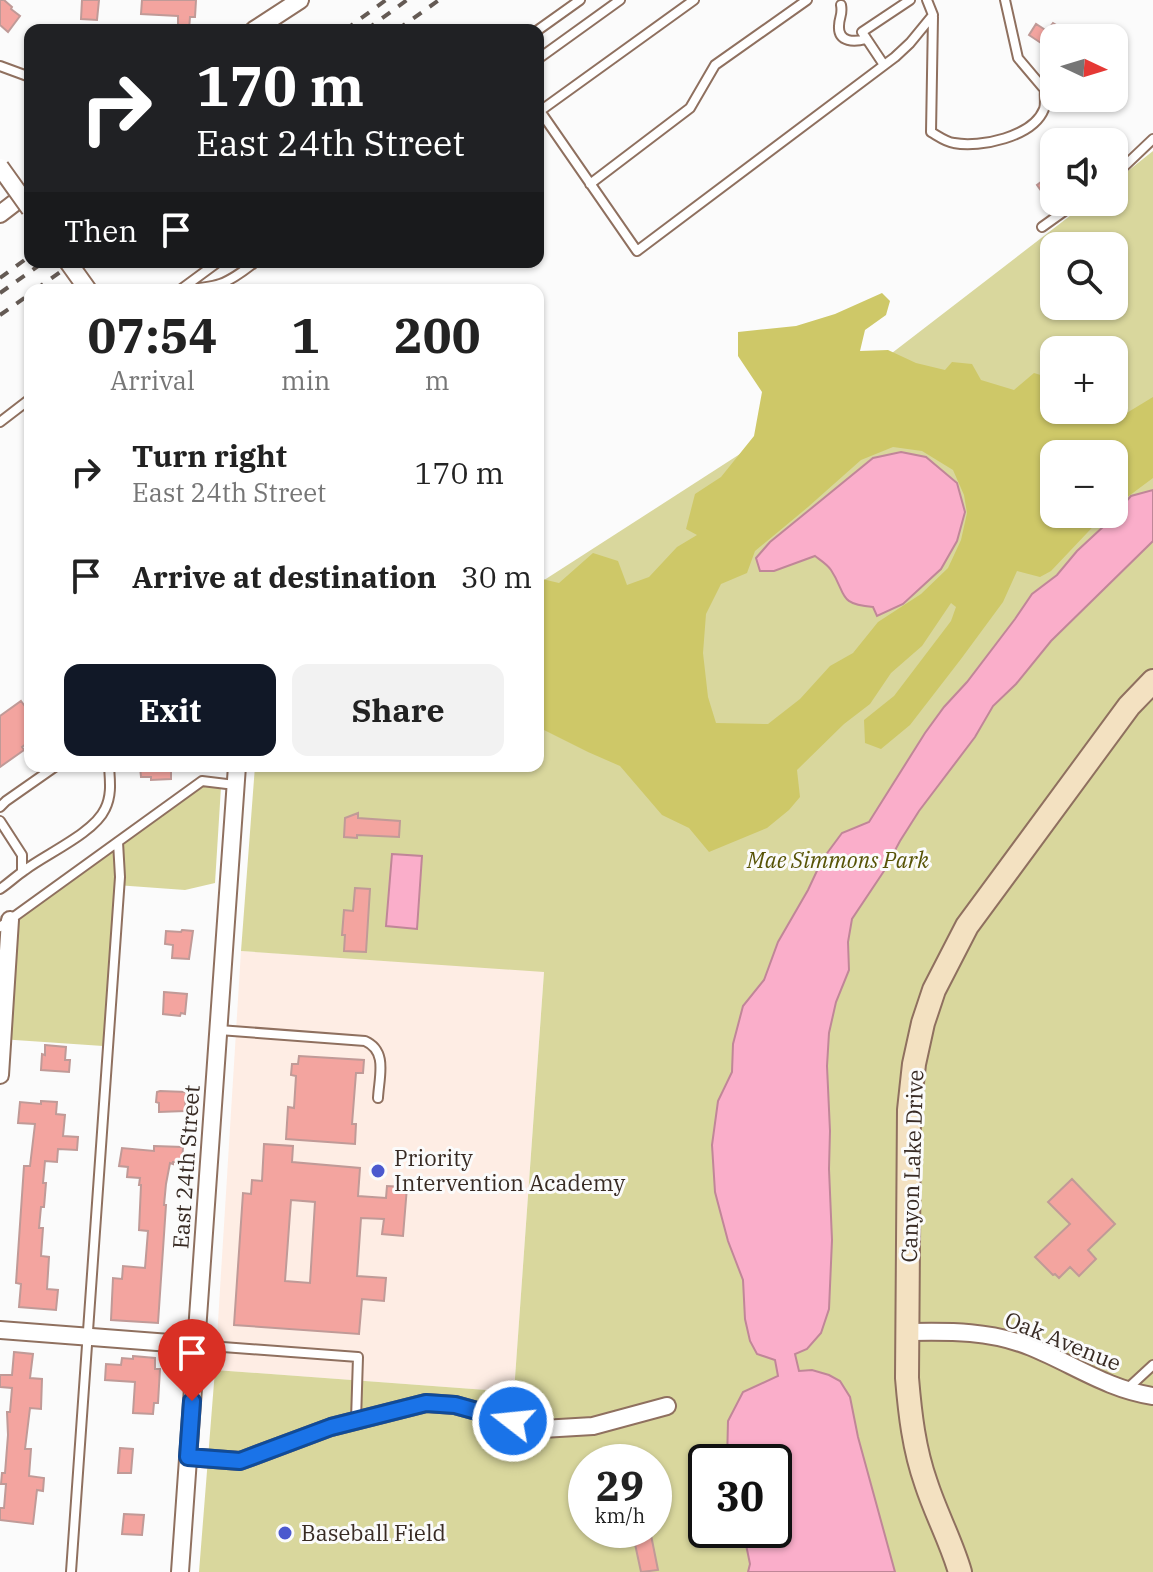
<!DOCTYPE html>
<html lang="en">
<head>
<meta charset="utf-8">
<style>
  body { margin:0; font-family:"IBM Plex Serif",serif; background:#f2f2f2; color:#222; height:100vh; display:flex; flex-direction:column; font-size:30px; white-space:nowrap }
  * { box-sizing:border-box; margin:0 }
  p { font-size:26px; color:#767676 }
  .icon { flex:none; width:44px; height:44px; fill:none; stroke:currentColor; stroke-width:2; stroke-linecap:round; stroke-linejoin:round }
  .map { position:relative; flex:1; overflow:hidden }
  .drawer { position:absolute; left:24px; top:284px; width:520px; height:488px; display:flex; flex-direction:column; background:#fff; border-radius:16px; box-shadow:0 2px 6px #0004 }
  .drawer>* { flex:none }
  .banner { position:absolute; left:24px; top:24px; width:520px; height:244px; border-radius:16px; box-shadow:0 2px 6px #0004; background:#202124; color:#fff; overflow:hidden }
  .needle { width:52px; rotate:94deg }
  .controls { position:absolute; left:1040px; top:24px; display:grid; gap:16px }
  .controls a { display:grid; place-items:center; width:88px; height:88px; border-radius:16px; background:#fff; box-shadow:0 2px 6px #0004; font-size:40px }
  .speed { position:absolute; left:568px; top:1444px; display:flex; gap:16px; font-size:40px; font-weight:700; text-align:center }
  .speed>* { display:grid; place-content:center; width:104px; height:104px; border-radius:50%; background:#fff; box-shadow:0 2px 6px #0004; line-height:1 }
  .speed small { font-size:20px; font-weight:400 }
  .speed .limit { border:4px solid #111; border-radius:12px; background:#fff; color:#111 }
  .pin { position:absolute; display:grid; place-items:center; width:68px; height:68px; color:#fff; margin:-82px -34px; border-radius:50% 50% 50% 0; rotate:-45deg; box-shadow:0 0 8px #0007 }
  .pin .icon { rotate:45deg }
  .me { position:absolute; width:88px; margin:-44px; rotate:286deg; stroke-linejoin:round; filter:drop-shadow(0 0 6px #0008) }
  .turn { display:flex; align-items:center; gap:28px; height:168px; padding:0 40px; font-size:36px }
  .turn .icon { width:104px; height:104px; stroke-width:2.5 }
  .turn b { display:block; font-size:56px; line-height:68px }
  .then { display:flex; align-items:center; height:76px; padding:0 40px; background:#0003; gap:16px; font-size:30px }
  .eta { display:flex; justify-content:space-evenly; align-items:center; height:136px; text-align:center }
  .eta b { font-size:48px; font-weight:700; line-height:56px }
  .action { display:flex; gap:16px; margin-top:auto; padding:16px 40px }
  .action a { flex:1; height:92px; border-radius:16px; background:#111827; color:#fff; font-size:32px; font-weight:700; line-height:92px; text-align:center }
  .action a+a { background:#f2f2f2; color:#222 }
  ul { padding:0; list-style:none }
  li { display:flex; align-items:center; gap:24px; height:104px; padding:0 40px }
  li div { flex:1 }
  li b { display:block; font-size:30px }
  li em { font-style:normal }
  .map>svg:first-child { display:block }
  .built { fill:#feede4 }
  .green { fill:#d9d79d; fill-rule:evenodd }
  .forest { fill:#cec868; fill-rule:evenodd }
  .water { fill:#faaeca; stroke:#c08698; stroke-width:2 }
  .building { fill:#f3a49f; stroke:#c09a97; stroke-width:2; fill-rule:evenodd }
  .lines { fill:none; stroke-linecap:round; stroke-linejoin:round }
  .lane-casing { stroke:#8f705f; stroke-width:12 }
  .street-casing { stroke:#8f705f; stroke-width:20 }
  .secondary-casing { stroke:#8f705f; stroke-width:26 }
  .lane { stroke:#fff; stroke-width:8 }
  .street { stroke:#fff; stroke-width:16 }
  .secondary { stroke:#f3e1c1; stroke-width:22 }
  .rail { stroke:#645a54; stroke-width:4; stroke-dasharray:10 10; stroke-linecap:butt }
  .street-bridge-casing { stroke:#8f705f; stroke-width:20; stroke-linecap:butt }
  .street-bridge { stroke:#fff; stroke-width:16 }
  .route-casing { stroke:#114b97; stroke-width:20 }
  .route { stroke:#1a73e8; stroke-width:14 }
  .poi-dot { fill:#4b59ce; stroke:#fbfbfb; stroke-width:3 }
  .labels { text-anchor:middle; stroke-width:6; stroke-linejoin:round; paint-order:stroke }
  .park-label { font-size:22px; font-style:italic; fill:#575306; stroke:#fbfbfb }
  .poi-label { font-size:22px; fill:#372a23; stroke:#fbfbfb; text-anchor:start }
  .street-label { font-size:22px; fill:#372a23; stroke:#fbfbfb }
</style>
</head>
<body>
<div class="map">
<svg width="1153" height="1572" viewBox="0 0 1153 1572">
  <rect width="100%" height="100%" fill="#fbfbfb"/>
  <!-- built -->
  <path class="built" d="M241 951 544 971 514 1392 215 1370Z"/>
  <!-- green -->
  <path class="green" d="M1153 151V1572H199L215 1370 514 1392 544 972 241 951 255 766H538V584L866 373 1088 202H1114V182ZM1054 246H1114V306H1054ZM1054 350H1114V410H1054ZM1054 454H1114V514H1054ZM586 1462H654V1530H586ZM706 1462H774V1530H706Z
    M207 785 221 787 215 883 185 890 116 885 103 1046 0 1039V931L200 786Z"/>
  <!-- forest -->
  <path class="forest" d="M882 293 890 301 886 315 865 330 860 351 888 350 916 363 945 370 952 362 972 364 981 380 1014 390 1034 373 1054 379V410H1113L1125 414 1153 397V478L1114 507V454H1054V514H1105L1051 571 1040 577 1017 571 1003 602 961 659 910 725 881 749 865 743 864 720 894 696 951 621 956 607 951 603 922 646 891 673 870 704 844 724 797 770 800 797 789 810 767 828 709 852 689 828 662 815 620 766 588 752 538 727V578L559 583 593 553 618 561 627 585 649 577 677 547 697 535 686 529 695 494 721 477 754 436 762 392 738 356V332L796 326 835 314ZM893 447 922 451 953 470 964 495 967 513 961 540 948 568 921 594 878 622 853 653 830 666 800 699 768 724 716 723 708 697 703 653 706 614 721 584 747 573 755 551 808 507 861 460Z"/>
  <!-- water -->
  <path class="water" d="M901 452 926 457 957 483 965 512 957 541 941 569 903 604 877 616 873 607C837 604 847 594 831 570 827 564 820 560 815 556L774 571H760L756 558 770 542 873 458Z
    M1153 490V541L1051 641 1016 684 993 706 975 737 919 811 900 841 884 871 852 919 848 942 849 970 836 1002 829 1033 827 1066 830 1131 829 1169 832 1240 829 1309 821 1333 807 1349 795 1354 799 1371 812 1370 829 1375 840 1381 850 1397 858 1437 895 1572H748L750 1564 743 1530H774V1462H727L728 1421 743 1392 778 1376 775 1360 757 1354 750 1341 745 1319 743 1280 728 1241 715 1192 712 1145 718 1101 732 1072 733 1044 743 1006 764 980 778 942 808 890 822 860 842 833 869 822 925 733 944 707 967 682 1015 619 1032 594 1057 575 1077 551 1105 525 1131 496Z
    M392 854 422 856 417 929 386 926Z"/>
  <!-- building -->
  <path class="building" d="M0 0H4L12 7 11 9 20 16 8 32 0 25Z
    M82 0H99L97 20 81 19Z
    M142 0H196L195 17H190L189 30H178V16L141 14Z
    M1053 23 1063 29 1057 38H1054V80L1050 81 1041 43 1029 35 1036 24 1047 31Z
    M1054 172V209L1037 185Z
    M21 701 30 713V741L22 747 24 750 0 767V716Z
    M143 766H171V779L151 780V777H141L140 767Z
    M358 813V818L400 821 399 837 357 835V838L344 837 345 818Z
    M355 888 370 889 366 952 344 951 345 935H342L344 910 353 911Z
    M182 930 193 931 189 959 172 958 173 945 165 944 166 931 181 932Z
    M164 992 187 994 185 1014 181 1013 180 1016 163 1014Z
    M45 1045 66 1047 65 1060H70L69 1072 41 1070 42 1054 45 1055Z
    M299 1056 364 1060 363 1073H356L352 1124H356L355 1144 286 1139 288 1107 294 1108 296 1076 291 1075 292 1064H298Z
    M160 1091 186 1092 185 1111 159 1112V1103L156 1102 157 1092Z
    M41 1101 57 1102 56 1114 65 1115 63 1136 78 1137 77 1150 58 1149 57 1162 45 1161 43 1183H46L44 1207H41L39 1228H43L41 1256 49 1257 47 1289 58 1290 56 1310 19 1307 21 1284 16 1283 24 1166H30L35 1124 18 1123 20 1102 41 1104Z
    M264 1144 293 1146 292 1162 360 1168 358 1196 386 1198 387 1186 407 1187 403 1236 382 1234 384 1219 361 1218 357 1276 386 1278 384 1301 362 1299 359 1334 234 1325 243 1193 251 1194 252 1180 262 1181ZM291 1200 315 1202 310 1283 285 1281Z
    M154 1146 183 1147 182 1162H173V1164L170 1163 166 1184 164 1205H166L158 1323 111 1320 113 1278 122 1279 123 1266 145 1268 148 1231 139 1230 141 1185H139L140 1178 127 1177 128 1167 119 1166 122 1148 154 1151Z
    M1072 1179 1115 1224 1088 1250 1096 1259 1079 1276 1070 1267 1059 1278 1055 1274 1053 1275 1035 1257 1070 1224 1048 1202Z
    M14 1352 33 1354 30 1378 42 1379 41 1409 30 1408 25 1449H31L29 1476 44 1478 43 1491 37 1490 33 1524 0 1520V1508H4L6 1484H1L2 1473H5L8 1435 7 1412H10L12 1388 0 1387V1375H12Z
    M133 1356 155 1358V1369H160L158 1403H154L153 1414 133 1413 135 1382 105 1380 106 1364 121 1365 122 1358 133 1359Z
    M120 1448 133 1449 131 1473H118Z
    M124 1514 144 1515 142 1535 122 1534Z
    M632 1530H650L658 1570 641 1572Z"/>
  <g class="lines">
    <!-- lane casing -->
    <g class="lane-casing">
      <path id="lane" d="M694 0 540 111 637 251 895 57 910 43 933 15 927 0
        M841 5C843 15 839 17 839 26 838 43 855 42 866 39
        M933 17 931 132C938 136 946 142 954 143 980 148 1033 137 1044 109 1046 104 1044 95 1045 90L1018 58 1005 0
        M538 30 580 0
        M538 59 620 0
        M884 65 862 32 910 0
        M0 66 30 77
        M1114 176 1153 139
        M590 184 690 108 715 65 807 0
        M1042 227 1077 202
        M179 290C218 287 225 286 255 262
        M180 290 218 262
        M0 422 30 399
        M0 807 6 801 56 766
        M0 821 22 855V871
        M0 889C9 883 16 876 25 870 46 854 94 833 105 809 112 795 110 781 109 766
        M0 927 202 781 235 785
        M219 1030 365 1041C388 1051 379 1077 378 1098
        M196 1345 358 1357 356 1420
        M1127 1389 1153 1365
        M71 1572 120 877 118 842"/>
    </g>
    <!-- street casing -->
    <g class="street-casing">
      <path id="street" d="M254 30 300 0
        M0 214 30 191
        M0 1075 10 920
        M0 1330 196 1345
        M908 1332C951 1331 991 1331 1031 1347 1073 1364 1107 1389 1153 1396
        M188 1457 240 1461 331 1427 426 1403 455 1405 542 1429 593 1426 667 1406
        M180 1572 237 766"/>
    </g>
    <!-- secondary casing -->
    <g class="secondary-casing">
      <path id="secondary" d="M960 1572C951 1541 936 1514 926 1483 914 1449 910 1414 907 1378L909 1110 914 1064 923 1023 934 990 967 926 1129 706 1153 681"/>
    </g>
    <!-- lane -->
    <use href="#lane" class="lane"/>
    <!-- street -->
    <use href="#street" class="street"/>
    <!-- secondary -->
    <use href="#secondary" class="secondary"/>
    <!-- rail -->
    <path class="rail" d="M345 30 386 0
      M366 30 407 0
      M397 30 439 0
      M0 278 30 256
      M35 290 74 262
      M0 293 44 262
      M0 315 30 294"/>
    <!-- street-bridge casing -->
    <g class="street-bridge-casing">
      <path id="street-bridge" d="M0 167 30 209
        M68 262 88 290"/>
    </g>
    <!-- street-bridge -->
    <use href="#street-bridge" class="street-bridge"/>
  </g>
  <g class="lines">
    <!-- route casing -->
    <g class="route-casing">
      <path id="route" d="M192 1401 188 1457 240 1461 331 1427 426 1403 455 1405 513 1421"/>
    </g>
    <!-- route -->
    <use href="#route" class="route"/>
  </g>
  <!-- markers -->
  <g class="poi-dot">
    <circle cx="378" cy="1171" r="8"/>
    <circle cx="285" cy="1533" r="8"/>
  </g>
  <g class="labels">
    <!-- park labels -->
    <g class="park-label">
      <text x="838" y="868">Mae Simmons Park</text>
    </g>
    <!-- poi labels -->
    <g class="poi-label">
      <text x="394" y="1166">Priority<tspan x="394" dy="25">Intervention Academy</tspan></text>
      <text x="301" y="1541">Baseball Field</text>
    </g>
    <!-- street labels -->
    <g class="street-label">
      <text transform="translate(912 1166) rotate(-88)" y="8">Canyon Lake Drive</text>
      <text transform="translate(186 1167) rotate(-86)" y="8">East 24th Street</text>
      <text transform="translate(1063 1341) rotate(22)" y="8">Oak Avenue</text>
    </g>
  </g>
</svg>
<div class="controls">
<a><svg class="needle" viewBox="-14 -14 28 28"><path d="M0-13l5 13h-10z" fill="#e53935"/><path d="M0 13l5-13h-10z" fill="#767676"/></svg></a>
<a><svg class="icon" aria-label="sound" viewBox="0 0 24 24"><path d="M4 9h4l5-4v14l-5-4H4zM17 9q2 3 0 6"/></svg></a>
<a><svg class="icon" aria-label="search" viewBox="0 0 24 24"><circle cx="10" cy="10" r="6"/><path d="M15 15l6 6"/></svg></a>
<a>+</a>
<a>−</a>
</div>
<div class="speed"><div>29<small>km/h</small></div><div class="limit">30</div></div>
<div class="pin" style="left:192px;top:1401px;background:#d93025"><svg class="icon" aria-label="arrive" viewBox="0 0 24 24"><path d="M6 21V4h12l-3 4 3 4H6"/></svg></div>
<svg class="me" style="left:513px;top:1421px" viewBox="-20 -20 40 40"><circle r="17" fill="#1a73e8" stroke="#fff" stroke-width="3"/><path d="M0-11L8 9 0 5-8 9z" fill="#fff"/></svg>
<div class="banner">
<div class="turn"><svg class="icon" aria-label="right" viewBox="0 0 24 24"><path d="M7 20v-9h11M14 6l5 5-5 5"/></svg><div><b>170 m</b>East 24th Street</div></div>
<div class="then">Then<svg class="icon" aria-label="arrive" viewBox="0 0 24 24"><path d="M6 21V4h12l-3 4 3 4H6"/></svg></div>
</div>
<section class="drawer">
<div class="eta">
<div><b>07:54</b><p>Arrival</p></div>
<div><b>1</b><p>min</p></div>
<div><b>200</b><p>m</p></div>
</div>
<ul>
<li><svg class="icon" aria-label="right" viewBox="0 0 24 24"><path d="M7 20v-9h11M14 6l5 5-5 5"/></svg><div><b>Turn right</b><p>East 24th Street</p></div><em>170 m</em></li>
<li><svg class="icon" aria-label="arrive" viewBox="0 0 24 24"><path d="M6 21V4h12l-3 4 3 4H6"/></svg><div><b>Arrive at destination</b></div><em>30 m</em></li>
</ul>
<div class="action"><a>Exit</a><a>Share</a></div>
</section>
</div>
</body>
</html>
